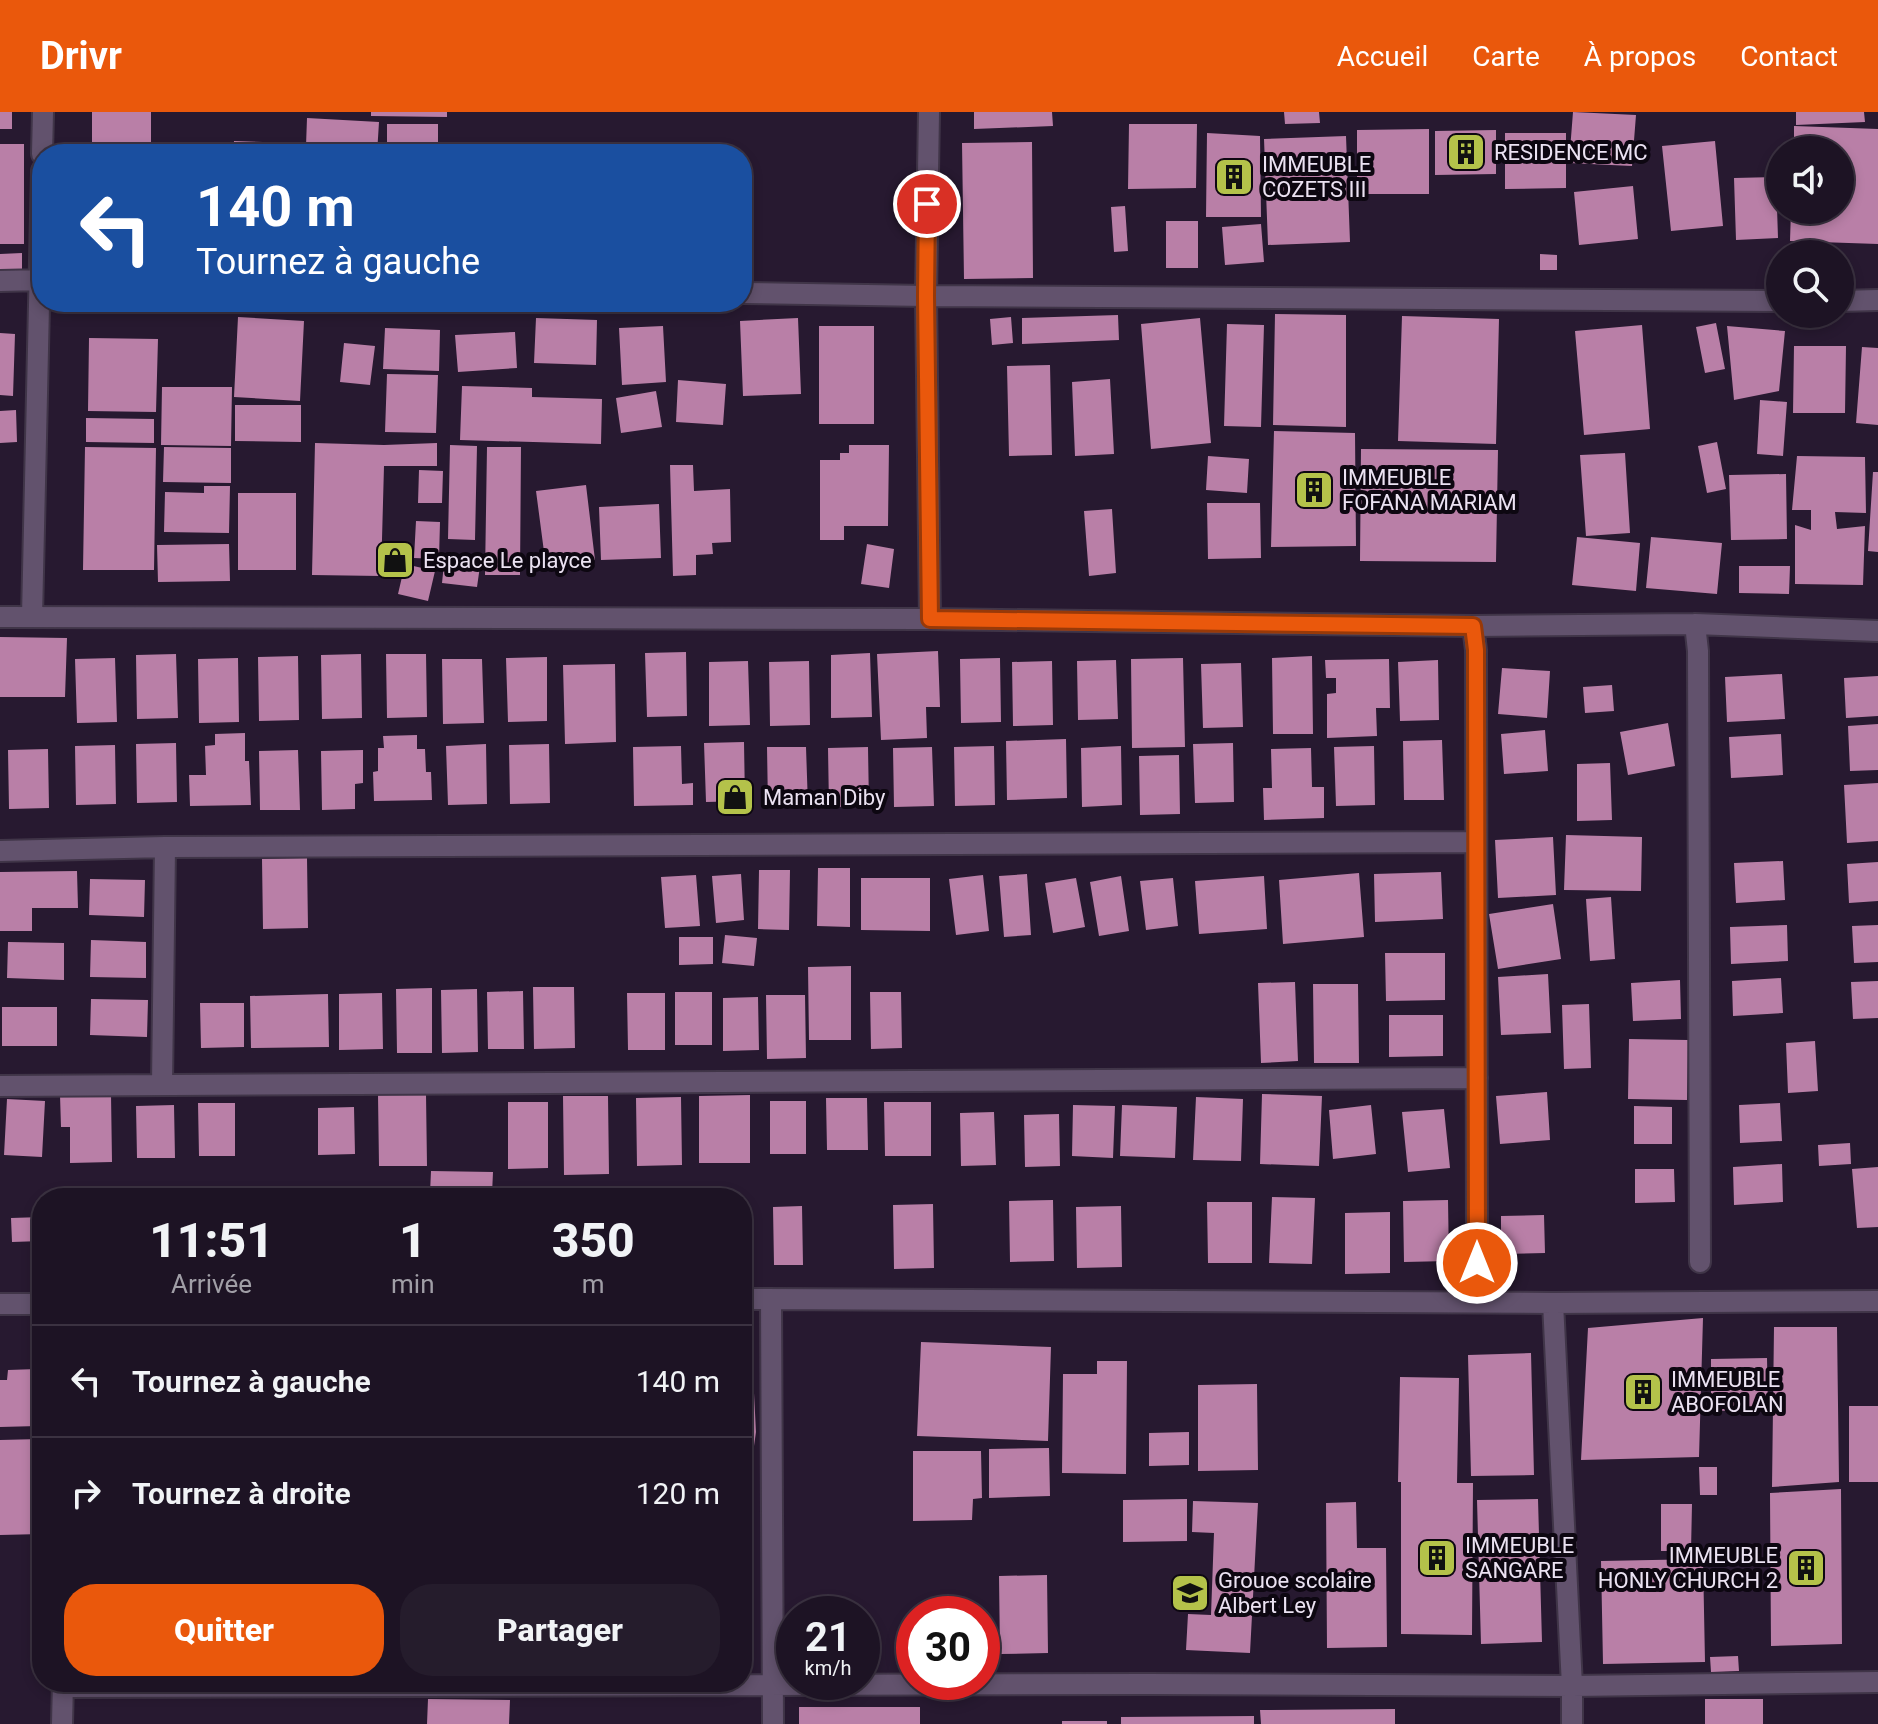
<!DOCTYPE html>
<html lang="fr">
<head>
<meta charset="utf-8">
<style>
  body { margin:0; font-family:Roboto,sans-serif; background:#251c2c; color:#f1f3f6; height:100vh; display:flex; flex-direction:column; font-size:30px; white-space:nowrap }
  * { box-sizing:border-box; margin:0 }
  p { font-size:26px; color:#a09ea6 }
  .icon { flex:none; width:44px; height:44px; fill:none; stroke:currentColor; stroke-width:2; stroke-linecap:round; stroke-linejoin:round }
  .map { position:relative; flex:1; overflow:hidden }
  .panel { position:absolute; left:32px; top:1076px; width:720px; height:504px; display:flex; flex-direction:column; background:#1d1324; border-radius:32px; box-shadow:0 4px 12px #0003,0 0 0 2px #3b3241 }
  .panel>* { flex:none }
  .banner { position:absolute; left:32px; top:32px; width:720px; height:168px; border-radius:32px; box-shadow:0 4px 12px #0003,0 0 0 2px #3b3241; background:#1a4fa0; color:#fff; overflow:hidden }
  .buttons { position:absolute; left:1766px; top:24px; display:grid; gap:16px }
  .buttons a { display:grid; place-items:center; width:88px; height:88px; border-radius:50%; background:#1d1324; box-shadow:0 4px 12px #0003,0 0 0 2px #3b3241; font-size:40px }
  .speed { position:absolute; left:776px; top:1484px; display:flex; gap:16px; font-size:40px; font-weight:700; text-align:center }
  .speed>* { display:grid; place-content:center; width:104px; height:104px; border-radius:50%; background:#1d1324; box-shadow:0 4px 12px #0003,0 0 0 2px #3b3241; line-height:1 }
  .speed small { font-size:20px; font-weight:400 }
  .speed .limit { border:12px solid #d22; background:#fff; color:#111 }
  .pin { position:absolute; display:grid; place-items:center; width:68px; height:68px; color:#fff; margin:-34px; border:4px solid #fff; border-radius:50%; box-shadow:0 2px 8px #0007 }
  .me { position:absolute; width:88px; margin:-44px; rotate:0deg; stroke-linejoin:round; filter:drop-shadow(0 0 6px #0008) }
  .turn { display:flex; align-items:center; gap:28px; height:168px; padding:0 32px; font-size:36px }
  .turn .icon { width:104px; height:104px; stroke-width:2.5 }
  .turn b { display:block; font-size:56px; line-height:68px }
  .eta { display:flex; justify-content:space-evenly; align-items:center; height:136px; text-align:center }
  .eta b { font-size:48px; font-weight:800; line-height:56px }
  .cta { display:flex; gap:16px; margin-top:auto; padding:16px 32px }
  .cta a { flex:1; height:92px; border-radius:32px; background:#ea580c; color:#fff; font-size:32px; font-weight:800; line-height:92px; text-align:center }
  .cta a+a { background:#251c2c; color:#f1f3f6 }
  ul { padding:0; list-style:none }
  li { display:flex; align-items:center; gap:24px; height:112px; padding:0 32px; border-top:2px solid #3b3241 }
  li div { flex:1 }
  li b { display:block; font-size:30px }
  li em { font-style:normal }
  header { display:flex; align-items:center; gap:48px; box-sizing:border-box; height:112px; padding:0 40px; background:#ea580c; color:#fff }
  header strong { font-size:38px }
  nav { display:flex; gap:44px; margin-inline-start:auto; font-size:28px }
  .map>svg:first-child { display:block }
  .building { fill:#b97fa7 }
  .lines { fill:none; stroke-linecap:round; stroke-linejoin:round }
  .minor-casing { stroke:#403548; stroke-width:24 }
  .minor { stroke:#62526d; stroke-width:20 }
  .route-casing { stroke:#983908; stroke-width:20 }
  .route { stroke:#ea580c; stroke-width:14 }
  .labels { text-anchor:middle; stroke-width:8; stroke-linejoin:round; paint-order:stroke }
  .poi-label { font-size:22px; fill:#ebe2f2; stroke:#0d0711; text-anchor:start }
</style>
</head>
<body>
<header>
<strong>Drivr</strong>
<nav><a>Accueil</a><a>Carte</a><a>À propos</a><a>Contact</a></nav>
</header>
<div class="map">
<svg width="1878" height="1612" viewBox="0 0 1878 1612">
  <rect width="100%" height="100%" fill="#271930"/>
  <!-- building -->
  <path class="building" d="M0 0H12V17H0Z
    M92 0H151V42H92Z
    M371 0H447V5L371 4Z
    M974 0H1052L1053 14 974 17Z
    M1284 0H1319L1320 11 1285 12Z
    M1573 0 1636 3 1632 54 1569 51Z
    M1796 0H1864L1865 10 1796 13Z
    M307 6 379 10 377 42H233L234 29 263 30V33L306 34Z
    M387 12H438V42H387Z
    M1129 12H1197L1196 76 1128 77Z
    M1794 14 1878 17V132L1790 129 1791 98H1840V38H1794Z
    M1429 17V82H1357V18Z
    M1496 18V62L1435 63V19Z
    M1207 21 1260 24 1261 105H1206Z
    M1505 21H1566V76L1505 77Z
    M1346 24 1350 130 1268 133 1264 27Z
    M1715 29 1723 114 1671 119 1662 34Z
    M1032 30 1033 166 964 167 962 31Z
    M0 32H24V132H0Z
    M1776 65 1778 126 1736 128 1734 66Z
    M1633 74 1638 127 1579 133 1574 80Z
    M1125 94 1128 139 1114 140 1111 95Z
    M1166 109H1198V156H1166Z
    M1261 112 1264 150 1225 153 1222 115Z
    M22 141V161L0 162V142Z
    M1540 142 1557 143V158H1540Z
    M1275 202 1346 203V315L1273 313Z
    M1118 203 1119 228 1022 232V206Z
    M1402 204 1499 207 1496 332 1398 329Z
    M238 205 304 209 300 289 234 285Z
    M1011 205 1013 231 992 233 990 207Z
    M536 206 597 208 596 253 534 251Z
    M798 206 801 282 743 284 740 209Z
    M1200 206 1211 331 1151 337 1141 212Z
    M1716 211 1725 257 1705 261 1696 215Z
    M1227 212 1264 213 1261 315 1224 314Z
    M1642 213 1650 317 1584 323 1575 219Z
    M663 214 666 270 622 273 619 216Z
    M819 214H874V312H819Z
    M1727 214 1785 219 1779 279 1734 288Z
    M385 216 440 218 439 259 383 257Z
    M515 220 517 256 458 260 455 223Z
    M0 221 15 222 13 284 0 283Z
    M89 226 158 227 156 300 88 299Z
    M344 231 375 234 370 273 340 270Z
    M1794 234H1846L1845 301H1793Z
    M1862 235 1878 236V313L1856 311Z
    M1050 253 1052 343 1009 344 1007 254Z
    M387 262 438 263 436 321 385 320Z
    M1110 267 1114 342 1075 344 1072 270Z
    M678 268 726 272 723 313 676 310Z
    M462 274 532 276V285L602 287 601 332 460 328Z
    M162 275H232L231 334 161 333Z
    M656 279 662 315 621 321 616 286Z
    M1760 288 1787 290 1783 344 1757 342Z
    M235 293H301V330L235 329Z
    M16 298 17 330 0 331V299Z
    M86 306 154 307V331L86 330Z
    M1274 319 1355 321 1356 434 1271 435Z
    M1717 330 1726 377 1707 381 1698 334Z
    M315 331 384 333 437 331V354H384L381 464 312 463Z
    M450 333 477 334 475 428 448 427Z
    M849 333H889L888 414H844V428H820V348H840V341H849Z
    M85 335 156 336 154 458H83Z
    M164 335 231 336V371L163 370Z
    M487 335H521L520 463H485Z
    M1361 337 1498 338 1496 450 1360 449Z
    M1625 341 1630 421 1586 424 1580 343Z
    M1208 344 1249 347 1247 381 1206 378Z
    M1797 344 1865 345 1866 401 1835 400 1837 417 1865 414 1863 473 1795 472V413L1811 418V398H1792Z
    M670 353H693L694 379 730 377 731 430 712 431 713 442 696 443V463L673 464Z
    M419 358 443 359 442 391H418Z
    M1873 360H1878V440L1868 439Z
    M1786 362 1787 427 1731 428 1729 363Z
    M586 373 595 448 546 455 536 379Z
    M204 374H230L229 421 164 420 165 380 204 381Z
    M238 381H296V458H238Z
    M1207 391H1260L1261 446 1208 447Z
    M659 392 661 446 601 448 599 395Z
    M1112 397 1116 461 1089 464 1084 399Z
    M416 409 440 410 439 447 414 446Z
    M1577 425 1640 431 1636 479 1572 473Z
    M1651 425 1722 431 1717 482 1646 476Z
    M229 432 230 469 158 470 157 433Z
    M867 432 894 437 889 476 861 472Z
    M445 442 481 447 477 475 442 471Z
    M405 452 435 459 428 489 398 482Z
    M1739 454H1790L1789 482 1739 481Z
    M0 525 67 526 65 585H0Z
    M938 539 940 595H926L927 626 881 628 877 542Z
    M686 540 687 604 647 605 645 541Z
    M870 541 872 605 831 606V543Z
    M176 542 178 606 137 607 136 543Z
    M361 542 362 606 322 607 321 543Z
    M386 542H426L427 605 387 606Z
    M298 544 299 608 259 609 258 545Z
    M1312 544 1313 622H1273L1272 546Z
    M547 545V609L508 610 506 546Z
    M115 546 117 610 77 611 75 547Z
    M238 546 239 610 199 611 198 547Z
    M1000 546 1001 610 961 611 960 547Z
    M1183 546 1185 635 1132 636 1131 547Z
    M442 547H482L484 611 443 612Z
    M1389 547 1390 596H1376L1377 624 1327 626V582L1336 581V566H1326L1325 548Z
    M1116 548 1118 607 1078 608 1077 549Z
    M1438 548 1439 608 1400 609 1398 550Z
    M748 549 750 613 709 614V550Z
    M809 549 810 613 770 614 769 550Z
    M1052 549 1053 613 1013 614 1012 550Z
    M1241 551 1243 615 1203 616 1201 552Z
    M615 552 616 630 565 632 563 553Z
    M1502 556 1550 559 1547 606 1498 602Z
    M1782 562 1785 607 1727 610 1725 565Z
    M1878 564V604L1846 606 1844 566Z
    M1612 573 1614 599 1585 601 1583 575Z
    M1668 611 1675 654 1628 663 1620 620Z
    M1878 612V658L1850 659 1848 614Z
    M1545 618 1548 659 1504 662 1501 622Z
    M245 621V649H249L251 693 190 694 189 663H206L205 634 215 633V622Z
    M1781 622 1783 663 1731 666 1729 625Z
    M417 623V637H425L426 660H431L432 688 374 689 373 660 378 659V636H384L383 624Z
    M1066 627 1067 686 1007 688 1006 629Z
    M1442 628 1444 688H1404L1403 629Z
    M744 630 745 689 706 690 704 631Z
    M176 631 177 690 137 691 136 632Z
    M1233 631 1234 690 1195 691 1193 632Z
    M486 632 487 692 448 693 446 634Z
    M549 632 550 691 510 692 509 633Z
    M115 633 116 692 76 693 75 634Z
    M681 634 682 672 693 671V693L634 694 633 635Z
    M994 634 995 693 955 694 954 635Z
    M1121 634 1122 693 1082 695 1081 636Z
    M1374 634 1375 693 1336 694 1334 635Z
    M767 635H806L808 694 768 695Z
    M868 635 869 694 829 695 828 636Z
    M932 635 934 694 894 695 893 636Z
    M1311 636 1312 675H1324V706L1264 708 1263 676H1272L1271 637Z
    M48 637 49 696 9 697 8 638Z
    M298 638 300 698H260L259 639Z
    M363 638V671L355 672V697L322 698 321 639Z
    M1179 643 1180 702 1140 703 1139 644Z
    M1610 651 1612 708 1577 709V652Z
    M1878 671V729L1847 731 1844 673Z
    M1566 723 1642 725 1641 779 1564 778Z
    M1553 725 1556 783 1498 786 1495 728Z
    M307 746 308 816 263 817 262 747Z
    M1783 749 1785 788 1736 791 1734 751Z
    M1878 750V789L1849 791 1847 752Z
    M818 756H850V815L817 814Z
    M759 758H790L789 818 758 817Z
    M77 759 78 796H32V819H0V760Z
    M1441 760 1443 807 1375 810 1374 762Z
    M1359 761 1364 825 1283 832 1279 768Z
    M741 762 744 808 716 811 712 764Z
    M1027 762 1031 823 1004 825 999 764Z
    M696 763 700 814 665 816 661 765Z
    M983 763 989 819 956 823 949 767Z
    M1121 764 1129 819 1099 824 1090 770Z
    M1264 764 1267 817 1199 822 1195 769Z
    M861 766H930V819L861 818Z
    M1076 766 1085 815 1053 821 1045 771Z
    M1173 766 1178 814 1146 818 1140 769Z
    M90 767 145 768 144 805 89 803Z
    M1611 785 1615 847 1590 849 1586 787Z
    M1553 792 1561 847 1498 857 1489 802Z
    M1787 813 1788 849 1731 852 1730 815Z
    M1878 813V850L1854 851 1852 814Z
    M725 823 757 826 754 854 722 851Z
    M679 825H713V852L679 853Z
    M91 828 146 830V866L90 865Z
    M8 830 64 831V868L7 866Z
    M1385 841H1445V888L1386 889Z
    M851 854V928H809L808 855Z
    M1548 862 1551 921 1501 923 1498 865Z
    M1781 866 1783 901 1733 904 1732 869Z
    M1680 868 1681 907 1633 909 1631 871Z
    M1878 869V906L1853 907 1851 870Z
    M1295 870 1298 949 1261 951 1258 871Z
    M1313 872H1358L1359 951H1314Z
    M533 875H574L575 936 534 937Z
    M432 876V941H397L396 877Z
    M477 877 478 940 442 941 441 878Z
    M523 879 524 937H488L487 880Z
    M675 880H712V933H675Z
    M870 880H901L902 936 871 937Z
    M382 881 383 937 339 938V882Z
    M627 881H665V938H628Z
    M328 882 329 935 251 936 250 884Z
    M766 883H805L806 946 767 947Z
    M758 885 759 938 723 939V886Z
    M91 887 148 888 147 925 90 923Z
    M200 891H244V935L201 936Z
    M1589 892 1591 956 1564 957 1562 893Z
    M2 895H57V934H2Z
    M1389 903H1443V944L1389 945Z
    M1629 927 1688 928 1687 988 1628 987Z
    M1815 929 1818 979 1788 981 1786 931Z
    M1547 980 1550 1028 1500 1032 1496 984Z
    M111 982 112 1050 70 1051V1015H61L60 983Z
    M426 982 427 1054H379L378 983Z
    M1262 982 1322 984 1319 1054 1260 1052Z
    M750 983V1051H699V984Z
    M563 984H608L609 1062 564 1063Z
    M681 985 682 1053 637 1054 636 986Z
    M1196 985 1243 987 1241 1049 1193 1048Z
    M826 986H867L868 1038H827Z
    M7 987 45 989 42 1045 4 1043Z
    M770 989H806V1042H770Z
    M508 990H548V1056L508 1057Z
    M884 990H931V1044H885Z
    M198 991H235V1044H199Z
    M1780 991 1782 1029 1740 1031 1739 993Z
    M174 993 175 1046H137L136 994Z
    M1073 993 1115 994 1113 1046 1072 1044Z
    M1122 993 1177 995 1175 1046 1120 1044Z
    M1371 993 1376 1042 1333 1047 1329 998Z
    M1634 994 1672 995V1032H1634Z
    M354 995 355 1042 318 1043V996Z
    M1444 997 1450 1056 1408 1060 1402 1000Z
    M994 1000 996 1053 961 1054 960 1001Z
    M1059 1002 1060 1054 1025 1055 1024 1003Z
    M1850 1031 1851 1052 1819 1054 1818 1033Z
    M1782 1052 1783 1090 1734 1093 1733 1055Z
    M1878 1055V1115L1857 1116 1852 1057Z
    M1635 1057H1674L1675 1090 1635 1091Z
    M431 1059 493 1060 492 1082 430 1081Z
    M378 1075H417V1086H378Z
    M294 1080V1086H259V1081Z
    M640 1080H686V1086H640Z
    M355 1081V1086H322V1082Z
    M1272 1085 1315 1086 1312 1152 1269 1151Z
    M1053 1088 1054 1149 1010 1150 1009 1089Z
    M1448 1088 1449 1149 1404 1150 1403 1089Z
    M1207 1090H1252V1151H1208Z
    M933 1092 934 1156 894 1157 893 1093Z
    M802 1094 803 1153H774L773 1095Z
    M1121 1094 1122 1155 1077 1156 1076 1095Z
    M1390 1100V1161L1345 1162V1101Z
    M1544 1103 1545 1141 1501 1142V1104Z
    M42 1105V1129L12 1130 11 1106Z
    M1703 1206 1699 1345 1581 1348 1588 1216Z
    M1774 1215H1837L1839 1370 1772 1375Z
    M921 1230 1051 1235 1048 1329 917 1324Z
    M1531 1241 1534 1363 1471 1364 1468 1243Z
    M742 1242H752L756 1320 754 1334 742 1336Z
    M1767 1246 1768 1298 1711 1299V1247Z
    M1097 1249H1127L1126 1362 1062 1361 1063 1262H1097Z
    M37 1257 38 1314 0 1315V1268H7L8 1258Z
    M1400 1265 1459 1266 1457 1371H1473L1472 1523 1401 1522V1370H1398Z
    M1257 1272 1258 1358 1198 1359V1273Z
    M1849 1294H1878V1370H1849Z
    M1189 1320V1353L1149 1354V1321Z
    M40 1327 42 1422 0 1423V1328Z
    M1049 1336 1050 1384 989 1386V1337Z
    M913 1339H981L982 1386 973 1387 972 1408 913 1409Z
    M1699 1355H1717V1383H1700Z
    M1841 1377 1842 1532 1771 1534 1770 1381Z
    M1187 1387V1429L1123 1430V1388Z
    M1538 1387 1542 1530 1481 1532 1477 1388Z
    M1193 1389 1258 1391 1250 1541 1186 1538 1188 1502 1211 1503 1214 1421 1192 1420Z
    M1356 1390 1357 1436H1386L1387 1535 1327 1536 1326 1391Z
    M1661 1392H1692L1691 1439H1661Z
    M1703 1447 1705 1550 1603 1552 1601 1449Z
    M1047 1463 1048 1541 1000 1542 999 1464Z
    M1738 1544 1739 1559 1711 1560 1710 1545Z
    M428 1587 510 1588 509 1612H427Z
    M1705 1587H1763V1612H1705Z
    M799 1595H920V1612H799Z
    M1395 1597V1612H1261L1260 1598Z
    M1254 1604V1612H1121V1605Z
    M1062 1609H1107V1612H1062Z"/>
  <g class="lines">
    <!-- minor casing -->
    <g class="minor-casing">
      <path id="minor" d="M929 0 926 184 930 507
        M42 42 43 0
        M0 169 42 168
        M742 181 926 184 1780 189
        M1840 189 1878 188
        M0 505 930 507 1473 514 1695 512 1878 519
        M32 505 42 59
        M1695 512 1698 539 1700 1150
        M1473 514 1476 538 1477 1151
        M0 739 165 735 1476 730
        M162 973 165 735
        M0 974 1477 966
        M742 1187 1553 1191 1878 1189
        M771 1187 773 1612
        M1553 1191 1572 1574V1612
        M0 1192H42
        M63 1575 1147 1572 1572 1574 1878 1570
        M62 1612 63 1570"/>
    </g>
    <!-- minor -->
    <use href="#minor" class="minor"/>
  </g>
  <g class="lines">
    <!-- route casing -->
    <g class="route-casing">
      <path id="route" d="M927 92 926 184 930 507 1473 514 1476 538 1477 1151"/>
    </g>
    <!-- route -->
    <use href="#route" class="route"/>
  </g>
  <!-- icons -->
  <defs>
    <g id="building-square" transform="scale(2)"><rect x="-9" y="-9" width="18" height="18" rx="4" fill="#b4c24a" stroke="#0d0711"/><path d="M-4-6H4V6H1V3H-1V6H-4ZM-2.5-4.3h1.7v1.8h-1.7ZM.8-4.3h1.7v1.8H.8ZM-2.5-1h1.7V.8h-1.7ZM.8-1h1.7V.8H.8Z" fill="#111"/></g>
    <g id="shop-square" transform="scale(2)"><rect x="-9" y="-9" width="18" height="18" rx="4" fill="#b4c24a" stroke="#0d0711"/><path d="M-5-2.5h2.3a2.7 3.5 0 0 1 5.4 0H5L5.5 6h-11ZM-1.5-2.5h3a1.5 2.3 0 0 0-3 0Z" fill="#111"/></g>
    <g id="school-square" transform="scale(2)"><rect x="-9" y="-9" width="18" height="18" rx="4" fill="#b4c24a" stroke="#0d0711"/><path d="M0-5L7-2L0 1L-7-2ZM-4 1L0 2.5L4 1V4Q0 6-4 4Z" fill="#111"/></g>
  </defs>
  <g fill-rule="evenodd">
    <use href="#building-square" x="1466" y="40"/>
    <use href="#building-square" x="1234" y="65"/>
    <use href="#building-square" x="1314" y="378"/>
    <use href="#shop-square" x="395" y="448"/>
    <use href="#shop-square" x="735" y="685"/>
    <use href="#building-square" x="1643" y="1280"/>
    <use href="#building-square" x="1437" y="1446"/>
    <use href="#building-square" x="1806" y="1456"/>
    <use href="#school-square" x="1190" y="1481"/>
  </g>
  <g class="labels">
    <!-- poi labels -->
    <g class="poi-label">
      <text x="1494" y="48">RESIDENCE MC</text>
      <text x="1262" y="60">IMMEUBLE<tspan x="1262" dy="25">COZETS III</tspan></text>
      <text x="1342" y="373">IMMEUBLE<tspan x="1342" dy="25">FOFANA MARIAM</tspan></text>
      <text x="423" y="456">Espace Le playce</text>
      <text x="763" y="693">Maman Diby</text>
      <text x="1671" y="1275">IMMEUBLE<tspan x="1671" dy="25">ABOFOLAN</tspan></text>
      <text x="1465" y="1441">IMMEUBLE<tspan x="1465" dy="25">SANGARE</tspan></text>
      <text x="1778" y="1451" text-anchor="end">IMMEUBLE<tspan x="1778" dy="25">HONLY CHURCH 2</tspan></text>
      <text x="1218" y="1476">Grouoe scolaire<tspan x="1218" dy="25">Albert Ley</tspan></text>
    </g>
  </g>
</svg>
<div class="buttons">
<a><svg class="icon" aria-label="sound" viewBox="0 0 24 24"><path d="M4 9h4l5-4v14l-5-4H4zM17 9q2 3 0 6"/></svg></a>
<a><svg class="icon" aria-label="search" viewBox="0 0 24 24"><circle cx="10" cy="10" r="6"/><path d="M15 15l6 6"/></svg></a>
</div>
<div class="speed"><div>21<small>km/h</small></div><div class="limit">30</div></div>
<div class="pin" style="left:927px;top:92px;background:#d93025"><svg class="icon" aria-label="arrive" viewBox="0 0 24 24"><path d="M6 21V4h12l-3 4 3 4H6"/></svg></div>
<svg class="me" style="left:1477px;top:1151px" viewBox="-20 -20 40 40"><circle r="17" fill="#ea580c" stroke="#fff" stroke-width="3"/><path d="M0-11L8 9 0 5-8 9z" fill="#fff"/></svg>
<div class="banner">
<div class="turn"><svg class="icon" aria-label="left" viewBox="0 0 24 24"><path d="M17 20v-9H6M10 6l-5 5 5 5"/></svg><div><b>140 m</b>Tournez à gauche</div></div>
</div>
<section class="panel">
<div class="eta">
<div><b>11:51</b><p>Arrivée</p></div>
<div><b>1</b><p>min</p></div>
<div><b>350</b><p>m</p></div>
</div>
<ul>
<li><svg class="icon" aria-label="left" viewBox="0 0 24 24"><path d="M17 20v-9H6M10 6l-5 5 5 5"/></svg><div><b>Tournez à gauche</b></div><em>140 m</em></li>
<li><svg class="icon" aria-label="right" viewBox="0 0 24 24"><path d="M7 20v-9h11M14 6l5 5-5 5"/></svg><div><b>Tournez à droite</b></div><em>120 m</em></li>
</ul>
<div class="cta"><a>Quitter</a><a>Partager</a></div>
</section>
</div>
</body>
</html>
